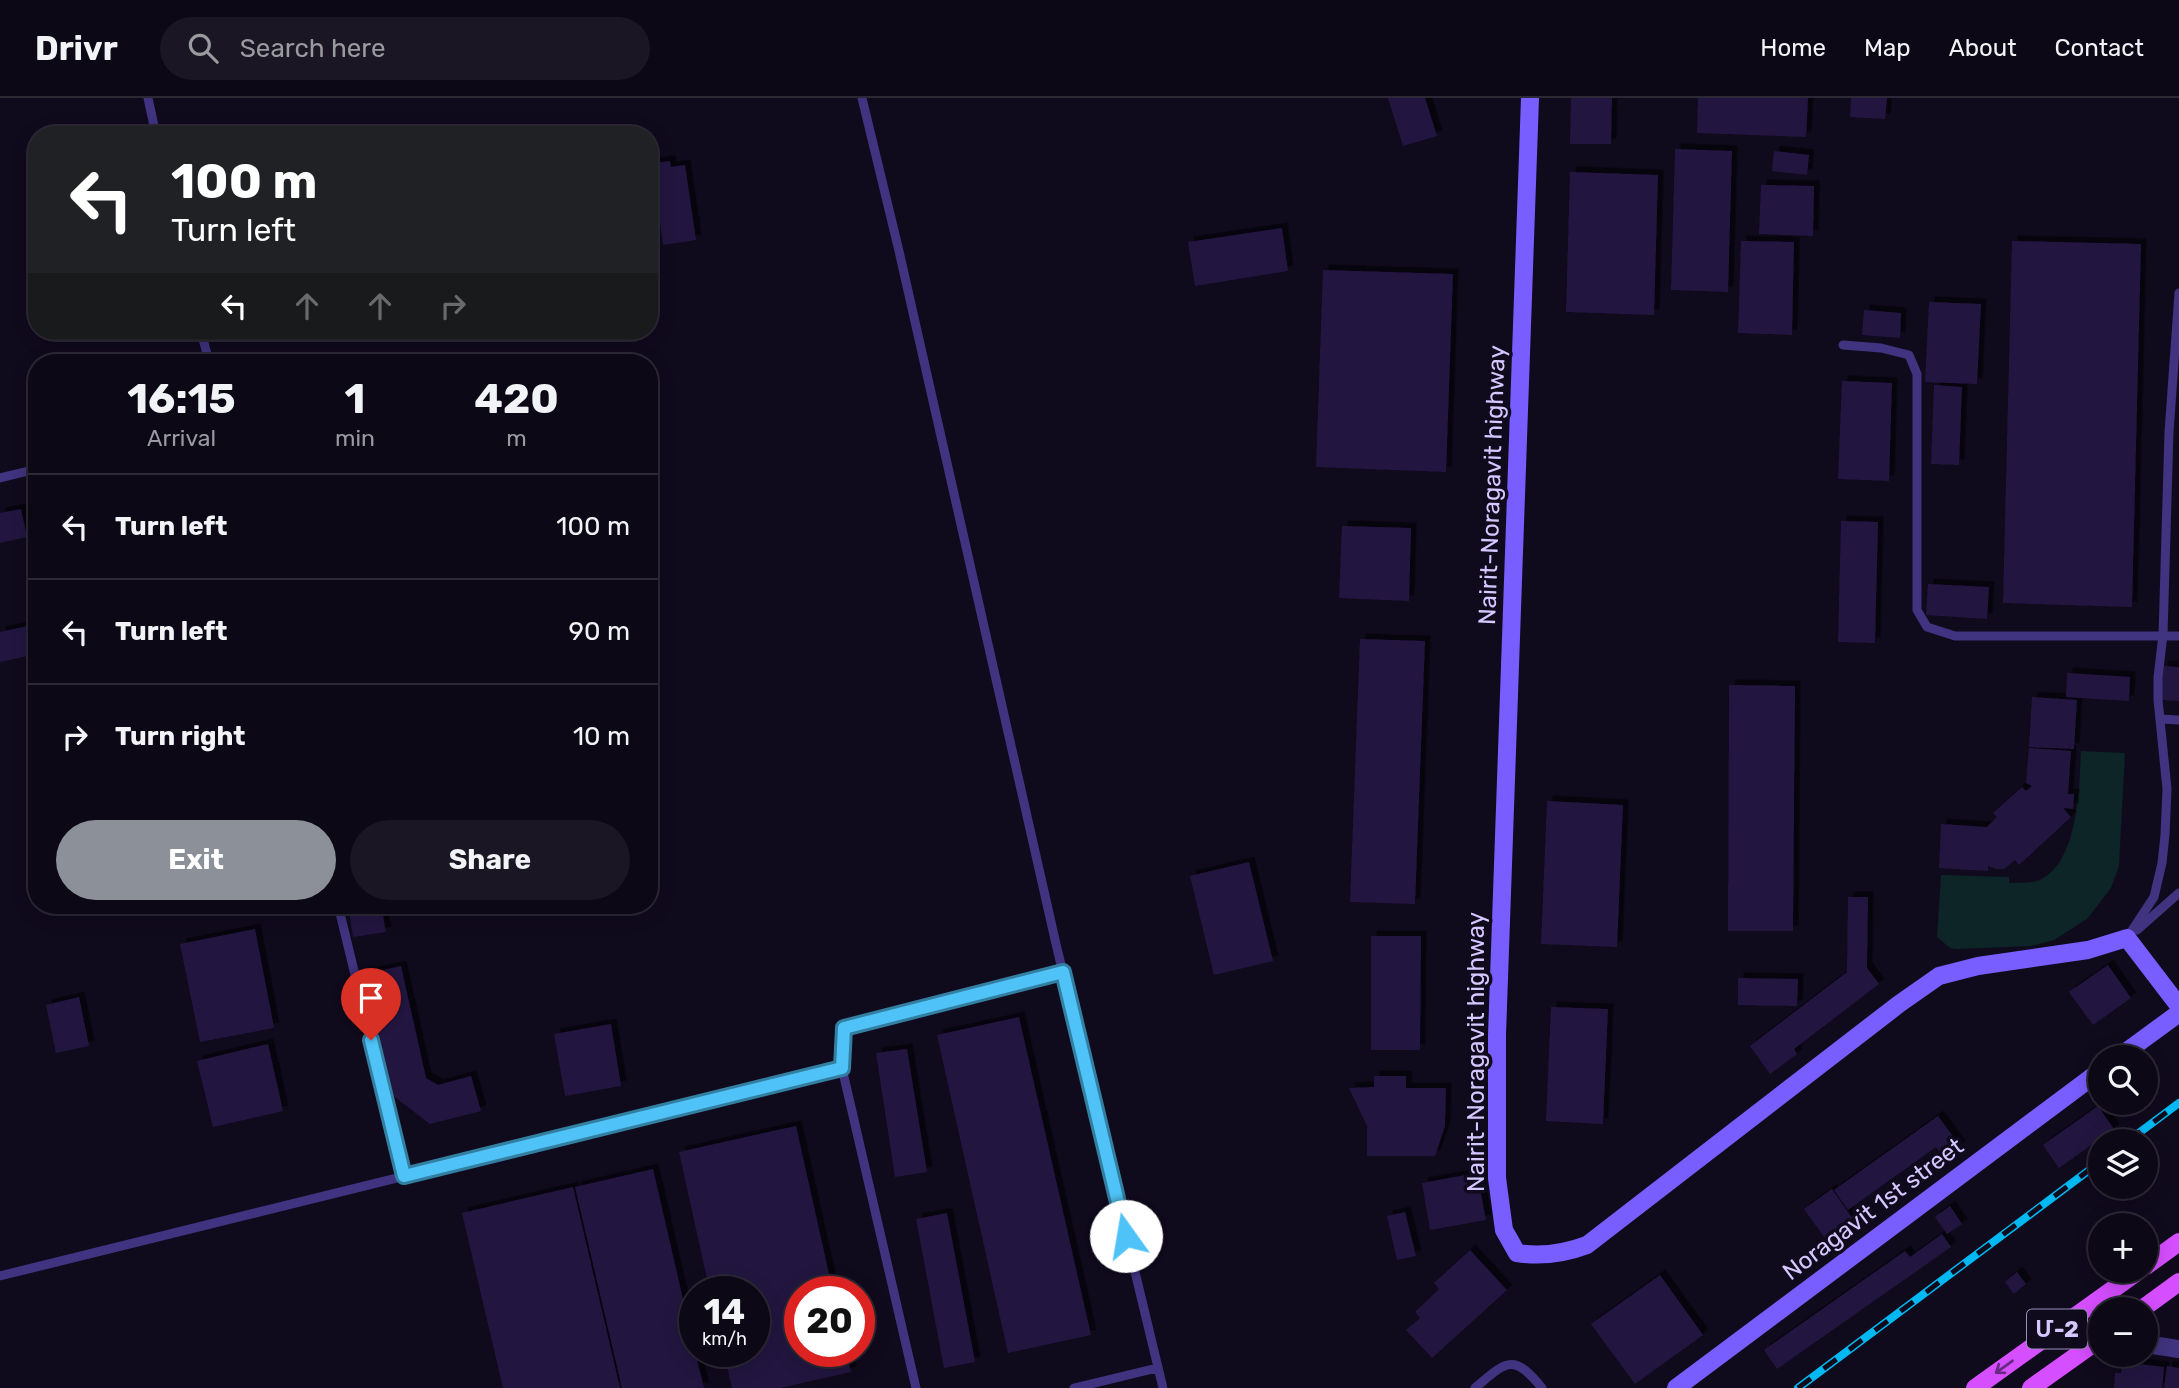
<!DOCTYPE html>
<html lang="en">
<head>
<meta charset="utf-8">
<style>
  body { margin:0; font-family:Rubik,"Noto Sans Armenian",sans-serif; background:#1a1623; color:#f1f3f6; height:100vh; display:flex; flex-direction:column; font-size:26px; white-space:nowrap }
  * { box-sizing:border-box; margin:0 }
  p { font-size:23px; color:#9a9aa1 }
  .icon { flex:none; width:38px; height:38px; fill:none; stroke:currentColor; stroke-width:2; stroke-linecap:round; stroke-linejoin:round }
  .map { position:relative; flex:1; overflow:hidden }
  .drawer { position:absolute; left:28px; top:256px; width:630px; height:560px; display:flex; flex-direction:column; background:#0c0816; border-radius:28px; box-shadow:0 4px 18px #0003,0 0 0 2px #2c2935 }
  .drawer>* { flex:none }
  .hud { position:absolute; left:28px; top:28px; width:630px; height:214px; border-radius:28px; box-shadow:0 4px 18px #0003,0 0 0 2px #2c2935; background:#202124; color:#fff; overflow:hidden }
  .fabs { position:absolute; left:2088px; top:947px; display:grid; gap:14px }
  .fabs a { display:grid; place-items:center; width:70px; height:70px; border-radius:50%; background:#0c0816; box-shadow:0 4px 18px #0003,0 0 0 2px #2c2935; font-size:35px }
  .speed { position:absolute; left:679px; top:1178px; display:flex; gap:14px; font-size:35px; font-weight:700; text-align:center }
  .speed>* { display:grid; place-content:center; width:91px; height:91px; border-radius:50%; background:#0c0816; box-shadow:0 4px 18px #0003,0 0 0 2px #2c2935; line-height:1 }
  .speed small { font-size:18px; font-weight:400 }
  .speed .limit { border:10px solid #d22; background:#fff; color:#111 }
  .pin { position:absolute; display:grid; place-items:center; width:60px; height:60px; color:#fff; margin:-72px -30px; border-radius:50% 50% 50% 0; rotate:-45deg; box-shadow:0 0 7px #0007 }
  .pin .icon { rotate:45deg }
  .me { position:absolute; width:77px; margin:-38px; rotate:347deg; stroke-linejoin:round; filter:drop-shadow(0 0 5px #0008) }
  .turn { display:flex; align-items:center; gap:24px; height:147px; padding:0 28px; font-size:32px }
  .turn .icon { width:91px; height:91px; stroke-width:2.5 }
  .turn b { display:block; font-size:49px; line-height:60px }
  .lanes { display:flex; align-items:center; height:66px; padding:0 28px; background:#0003; justify-content:center; gap:35px; direction:ltr }
  .lanes .off { opacity:.35 }
  .eta { display:flex; justify-content:space-evenly; align-items:center; height:119px; text-align:center }
  .eta b { font-size:42px; font-weight:700; line-height:49px }
  .cta { display:flex; gap:14px; margin-top:auto; padding:14px 28px }
  .cta a { flex:1; height:80px; border-radius:42px; background:#8c9099; color:#fff; font-size:28px; font-weight:700; line-height:80px; text-align:center }
  .cta a+a { background:#1a1623; color:#f1f3f6 }
  ul { padding:0; list-style:none }
  li { display:flex; align-items:center; gap:21px; height:105px; padding:0 28px; border-top:2px solid #2c2935 }
  li div { flex:1 }
  li b { display:block; font-size:26px }
  li em { font-style:normal }
  header { display:flex; align-items:center; gap:42px; box-sizing:border-box; height:98px; padding:0 35px; background:#0c0816; border-bottom:2px solid #2c2935 }
  header strong { font-size:33px }
  nav { display:flex; gap:38px; margin-inline-start:auto; font-size:24px }
  .search { width:490px; height:63px; background:#1a1623; display:flex; align-items:center; gap:18px; box-sizing:border-box; padding:0 24px; border-radius:38px; color:#9a9aa1; font-size:26px }
  .map>svg:first-child { display:block }
  .green { fill:#0d2527 }
  .building { fill:#24153f; filter:url(#shadow) }
  .lines { fill:none; stroke-linecap:round; stroke-linejoin:round }
  .lane { stroke:#40337f; stroke-width:9 }
  .street { stroke:#40337f; stroke-width:18 }
  .secondary { stroke:#785eff; stroke-width:18 }
  .primary { stroke:#d54eff; stroke-width:18 }
  .rail-casing { stroke:#00b9f2; stroke-width:8 }
  .rail { stroke:#100a1d; stroke-width:5; stroke-dasharray:16; stroke-linecap:butt }
  .oneway { stroke:#692983 }
  .route-casing { stroke:#337fa1; stroke-width:18 }
  .route { stroke:#4fc3f7; stroke-width:12 }
  .labels { text-anchor:middle; stroke-width:7; stroke-linejoin:round; paint-order:stroke }
  .shield { fill:#100a1d; stroke:#9a8ebb; stroke-width:2 }
  .shield-label { font-size:23px; font-weight:bold; fill:#d5c7ff }
  .street-label { font-size:24px; fill:#d5c7ff; stroke:#100a1d }
</style>
</head>
<body>
<header>
<strong>Drivr</strong>
<div class="search"><svg class="icon" aria-label="search" viewBox="0 0 24 24"><circle cx="10" cy="10" r="6"/><path d="M15 15l6 6"/></svg>Search here</div>
<nav><a>Home</a><a>Map</a><a>About</a><a>Contact</a></nav>
</header>
<div class="map">
<svg width="2179" height="1290" viewBox="0 0 2179 1290">
  <defs>
    <filter id="shadow"><feDropShadow dx="5.5" dy="-5.5" stdDeviation="0" flood-color="#0009"/></filter>
  </defs>
  <rect width="100%" height="100%" fill="#100a1d"/>
  <!-- green -->
  <path class="green" d="M2081 653 2125 655 2119 768 2111 790 2087 821 2054 842 2032 848 1956 851 1950 850 1937 839 1941 777 2009 779V785C2020 784 2033 786 2042 781 2079 760 2079 689 2081 653Z"/>
  <!-- building -->
  <path class="building" d="M1388 0H1425L1437 38 1403 48Z
    M1571 0H1612L1611 46H1570Z
    M1698 0H1808L1806 39 1697 35Z
    M1851 0H1887L1885 21 1850 19Z
    M1675 51 1732 53 1728 194 1671 192Z
    M1774 53 1809 57 1807 77 1772 73Z
    M670 63 671 69 685 67 696 142 663 147 652 65Z
    M1570 74 1658 77 1654 217 1566 214Z
    M1761 87 1814 88 1813 138 1759 136Z
    M1282 130 1288 173 1195 188 1188 144Z
    M1741 143 1794 144 1792 237 1738 235Z
    M2012 143 2141 146 2132 509 2003 505Z
    M1323 172 1453 176 1446 374 1316 369Z
    M1929 204 1981 206 1977 286 1925 284Z
    M1864 212 1901 215 1900 240 1862 237Z
    M1842 283 1892 285 1889 383 1838 381Z
    M1934 287 1962 289 1959 367 1931 366Z
    M21 411 27 439 0 445V415Z
    M1841 423 1878 424 1875 545 1838 544Z
    M1342 428 1411 430 1409 503 1339 500Z
    M1928 486 1989 489 1987 521 1926 517Z
    M37 526V556L0 564V534Z
    M1360 541 1425 543 1415 806 1350 804Z
    M2163 568 2179 569V603L2161 602Z
    M2067 575 2130 579 2129 603 2066 599Z
    M1729 587 1795 588 1793 833H1728Z
    M2032 599 2077 602 2074 651 2029 649Z
    M2029 650 2071 653 2068 696H2074L2073 711 2063 710 2071 719 2019 767 2015 762 2004 771H1997L1988 768V773L1939 770 1941 726 1987 729 1997 719 1993 715 2022 689 2026 693 2032 688 2026 685Z
    M1547 703 1623 707 1617 849 1541 846Z
    M1249 764 1273 863 1214 877 1190 778Z
    M1848 799H1868L1867 870 1879 886 1794 951 1797 956 1770 976 1750 948 1847 874Z
    M348 807H381L386 834 353 839Z
    M255 831 274 930 200 944 180 846Z
    M1371 838H1421L1420 952H1371Z
    M2108 867 2131 900 2093 927 2069 894Z
    M401 868 426 980 438 987 471 978 481 1013 430 1026 391 996 365 876Z
    M1738 880 1798 881 1797 908 1738 907Z
    M79 899 89 948 56 955 46 907Z
    M1551 909 1608 911 1603 1026 1546 1023Z
    M1019 919 1091 1237 1008 1255 937 937Z
    M611 926 621 988 565 998 554 936Z
    M268 946 283 1013 213 1029 197 963Z
    M907 951 927 1074 895 1079 876 955Z
    M1374 978H1406V990H1446L1445 1028 1435 1058H1367V1028L1349 990 1374 989Z
    M2098 1008 2114 1031 2059 1070 2043 1047Z
    M1938 1018 1960 1048 1944 1060 1936 1049 1848 1112 1834 1092Z
    M796 1028 833 1194H800V1253H846L851 1274 780 1290H732L723 1253H754V1194H710L679 1054Z
    M653 1071 695 1253 704 1290H622L575 1089Z
    M1477 1075 1486 1122 1430 1132 1422 1085Z
    M573 1089 620 1290H503L462 1115Z
    M1832 1091 1855 1124 1827 1143 1804 1111Z
    M1950 1108 1962 1126 1947 1136 1935 1119Z
    M1405 1114 1416 1158 1397 1162 1387 1118Z
    M947 1115 975 1264 944 1270 916 1121Z
    M1942 1136 1951 1149 1777 1271 1764 1252 1905 1153 1910 1159Z
    M1470 1152 1507 1192 1432 1260 1406 1232 1420 1220 1415 1214 1439 1191 1434 1185Z
    M2017 1174 2026 1186 2014 1196 2005 1184Z
    M1660 1177 1703 1237 1635 1286 1591 1226Z
    M2122 1264 2164 1269 2162 1290H2114L2115 1275H2121Z
    M2167 1268 2179 1270V1290H2164Z"/>
  <g class="lines">
    <!-- lane -->
    <path class="lane" d="M148 0 156 37
      M862 0 899 153 1056 846 1163 1290
      M201 233 209 264
      M1843 247 1881 250 1909 257 1917 276V512L1927 529 1955 538H2179
      M0 380 37 371
      M2161 621 2179 622
      M338 807 404 1078
      M2137 832 2179 795
      M2127 840 2154 799 2162 765 2165 737 2167 691 2158 602V579L2163 537 2169 334 2179 195
      M0 1178 842 970
      M916 1290 842 970 844 930 1063 874
      M1074 1290 1157 1270
      M1475 1290C1506 1264 1513 1254 1542 1290"/>
    <!-- street -->
    <path class="street" d="M2146 1246 2179 1251"/>
    <!-- secondary -->
    <path class="secondary" d="M1530 0 1497 937V1080L1504 1132 1517 1155C1542 1159 1563 1156 1587 1147L1899 906 1939 878 1978 868 2088 852 2127 840 2179 908
      M2119 959 2179 915
      M1676 1290 2100 973"/>
    <!-- primary -->
    <path class="primary" d="M2146 1168 2179 1144
      M2142 1211 2179 1184
      M1975 1290 2140 1172
      M2031 1290 2100 1241"/>
    <!-- rail casing -->
    <g class="rail-casing">
      <path id="rail" d="M2128 1043 2179 1005
        M1798 1290 2100 1064"/>
    </g>
    <!-- rail -->
    <use href="#rail" class="rail"/>
  </g>
  <!-- one-way arrows -->
  <defs><path id="oneway-shaft" d="M-6 0H5M1.5-3L5.5 0L1.5 3" fill="none" stroke-width="1.6" stroke-linecap="round" stroke-linejoin="round" transform="scale(1.75)"/></defs>
  <use class="oneway" href="#oneway-shaft" transform="translate(2004 1269) rotate(144)"/>
  <g class="lines">
    <!-- route casing -->
    <g class="route-casing">
      <path id="route" d="M371 942 404 1078 842 970 844 930 1063 874 1126 1138"/>
    </g>
    <!-- route -->
    <use href="#route" class="route"/>
  </g>
  <g class="labels">
    <!-- shield labels -->
    <rect class="shield" x="2027" y="1211.5" width="60" height="39" rx="5"/>
    <g class="shield-label">
      <text x="2057" y="1239">Մ-2</text>
    </g>
    <!-- street labels -->
    <g class="street-label">
      <text transform="translate(1492 387) rotate(-88)" y="8">Nairit-Noragavit highway</text>
      <text transform="translate(1476 954) rotate(-90)" y="8">Nairit-Noragavit highway</text>
      <text transform="translate(1873 1111) rotate(-37)" y="8">Noragavit 1st street</text>
    </g>
  </g>
</svg>
<div class="fabs">
<a><svg class="icon" aria-label="search" viewBox="0 0 24 24"><circle cx="10" cy="10" r="6"/><path d="M15 15l6 6"/></svg></a>
<a><svg class="icon" aria-label="layers" viewBox="0 0 24 24"><path d="M12 4l9 5-9 5-9-5zM3 14l9 5 9-5"/></svg></a>
<a>+</a>
<a>−</a>
</div>
<div class="speed"><div>14<small>km/h</small></div><div class="limit">20</div></div>
<div class="pin" style="left:371px;top:942px;background:#d93025"><svg class="icon" aria-label="arrive" viewBox="0 0 24 24"><path d="M6 21V4h12l-3 4 3 4H6"/></svg></div>
<svg class="me" style="left:1126px;top:1138px" viewBox="-20 -20 40 40"><circle r="19" fill="#fff"/><path d="M0-13L10 11 0 6-10 11z" fill="#4fc3f7"/></svg>
<div class="hud">
<div class="turn"><svg class="icon" aria-label="left" viewBox="0 0 24 24"><path d="M17 20v-9H6M10 6l-5 5 5 5"/></svg><div><b>100 m</b>Turn left</div></div>
<div class="lanes"><svg class="icon" aria-label="left" viewBox="0 0 24 24"><path d="M17 20v-9H6M10 6l-5 5 5 5"/></svg><svg class="icon off" aria-label="ahead" viewBox="0 0 24 24"><path d="M12 20V5M6 11l6-6 6 6"/></svg><svg class="icon off" aria-label="ahead" viewBox="0 0 24 24"><path d="M12 20V5M6 11l6-6 6 6"/></svg><svg class="icon off" aria-label="right" viewBox="0 0 24 24"><path d="M7 20v-9h11M14 6l5 5-5 5"/></svg></div>
</div>
<section class="drawer">
<div class="eta">
<div><b>16:15</b><p>Arrival</p></div>
<div><b>1</b><p>min</p></div>
<div><b>420</b><p>m</p></div>
</div>
<ul>
<li><svg class="icon" aria-label="left" viewBox="0 0 24 24"><path d="M17 20v-9H6M10 6l-5 5 5 5"/></svg><div><b>Turn left</b></div><em>100 m</em></li>
<li><svg class="icon" aria-label="left" viewBox="0 0 24 24"><path d="M17 20v-9H6M10 6l-5 5 5 5"/></svg><div><b>Turn left</b></div><em>90 m</em></li>
<li><svg class="icon" aria-label="right" viewBox="0 0 24 24"><path d="M7 20v-9h11M14 6l5 5-5 5"/></svg><div><b>Turn right</b></div><em>10 m</em></li>
</ul>
<div class="cta"><a>Exit</a><a>Share</a></div>
</section>
</div>
</body>
</html>
